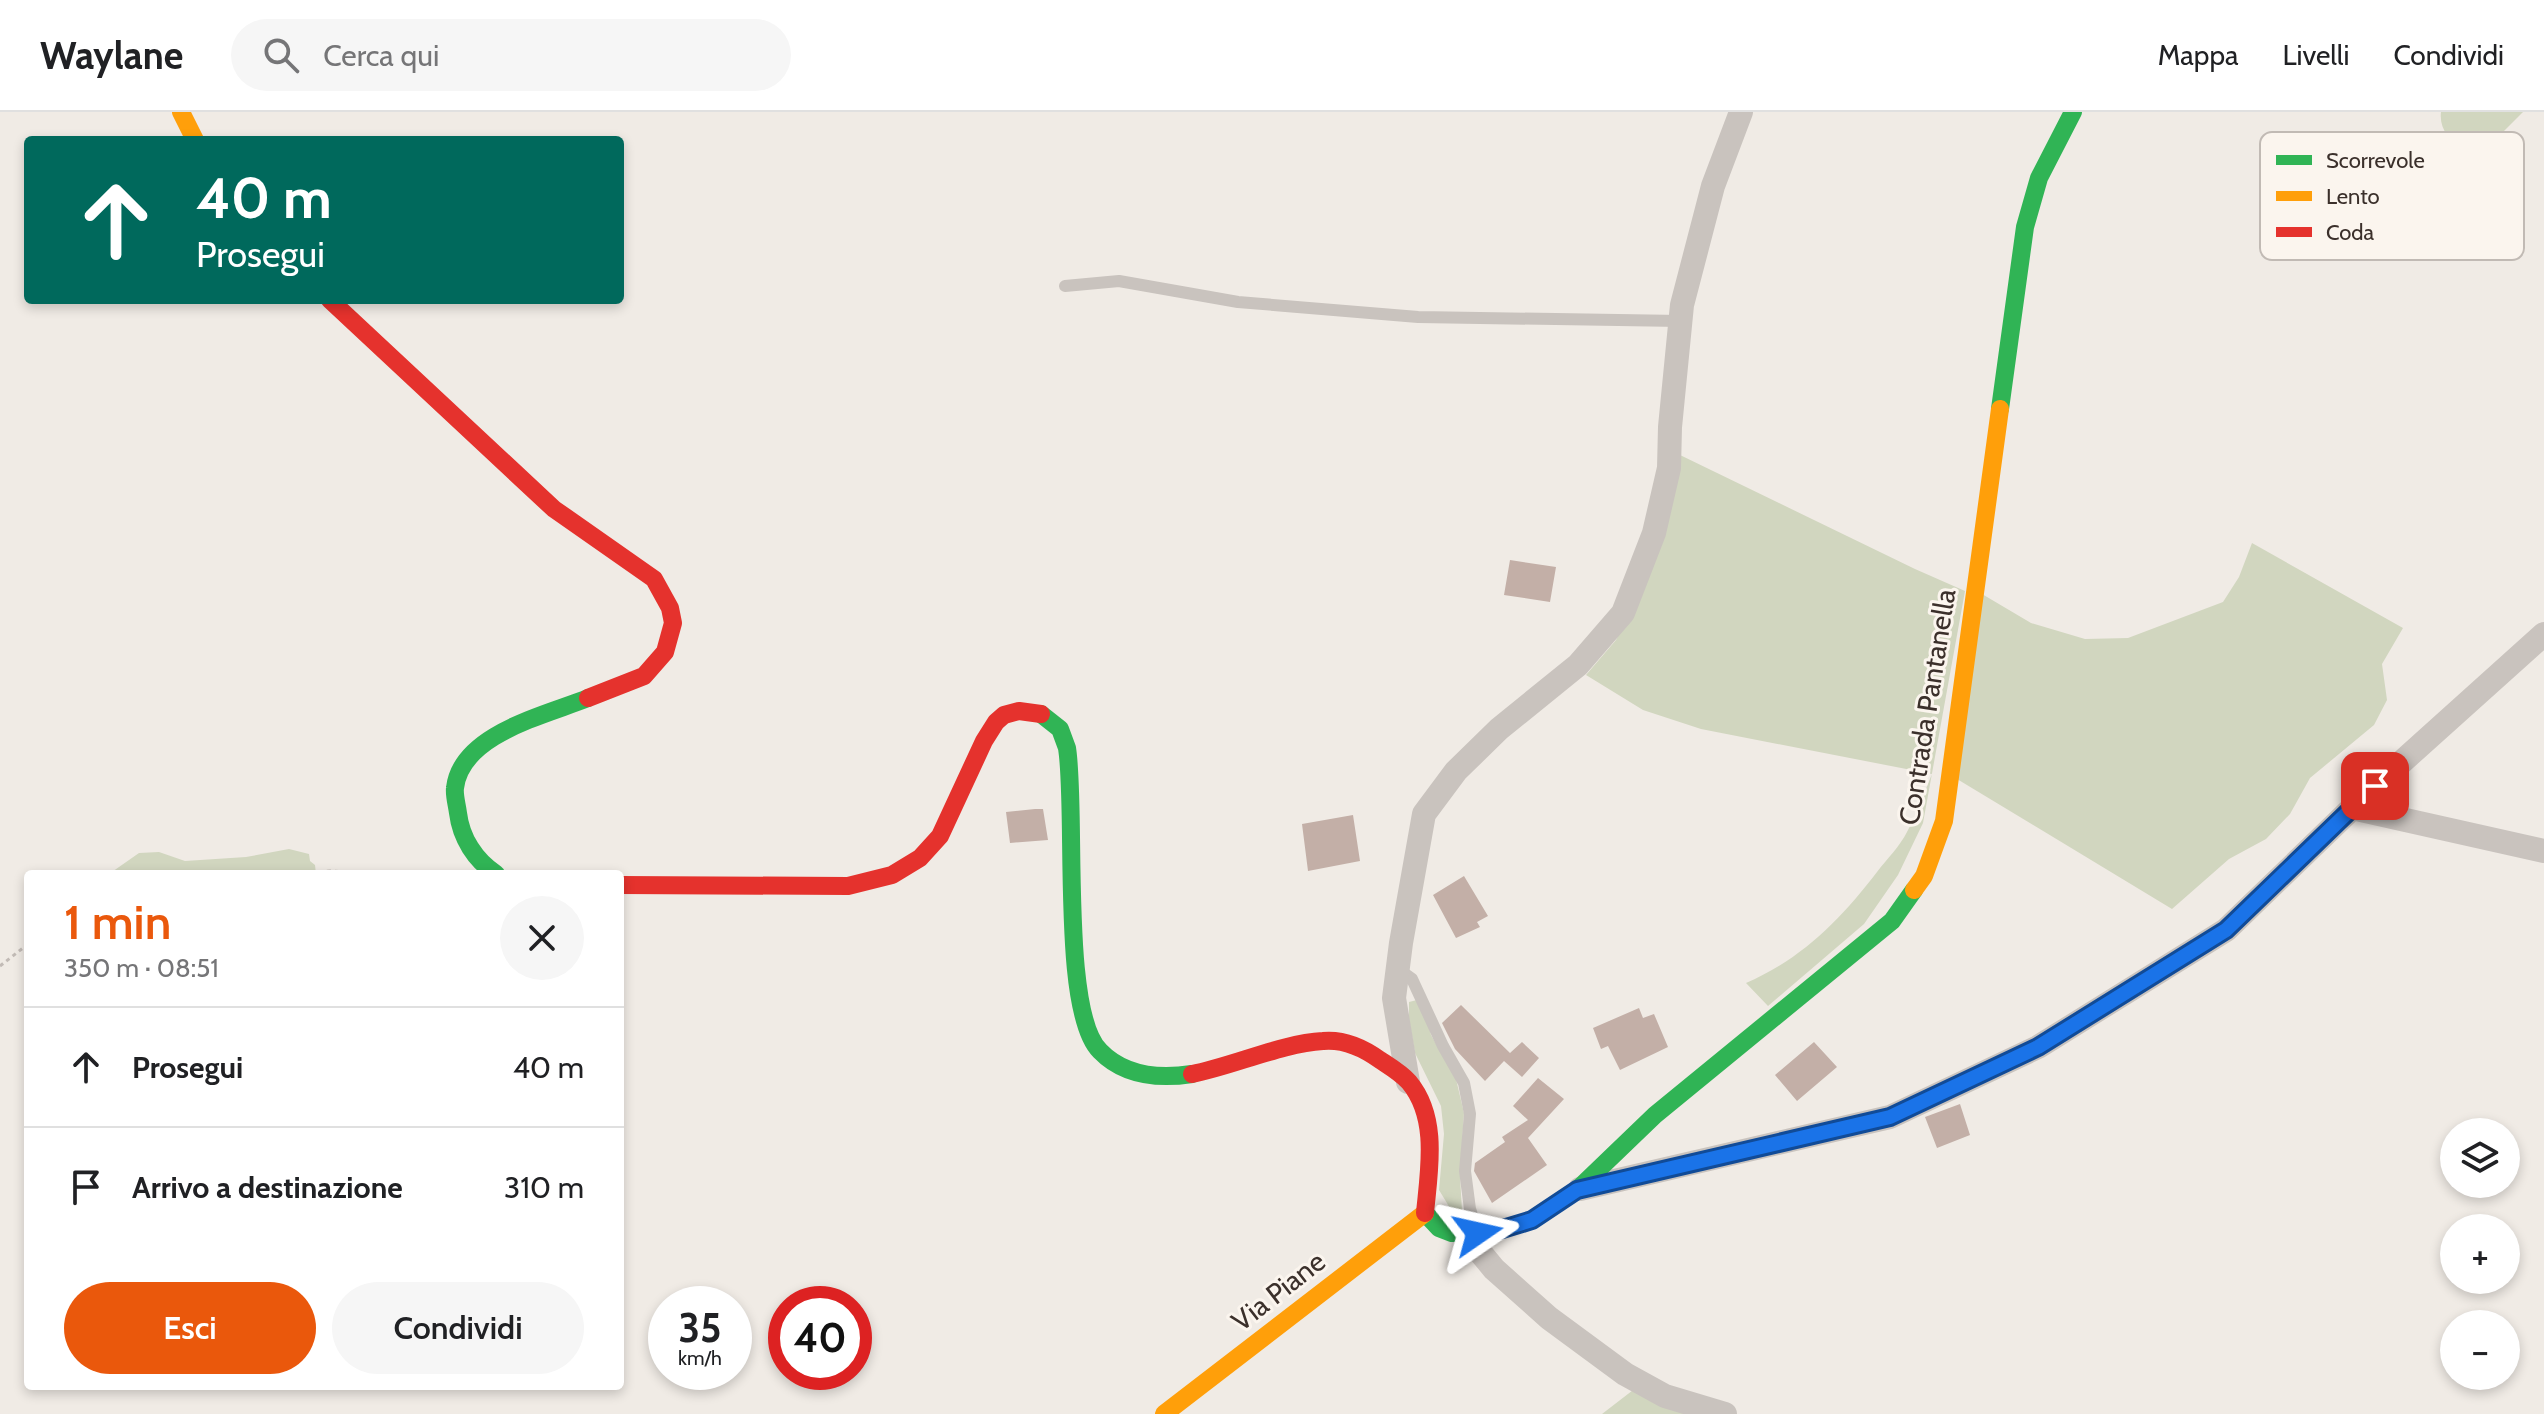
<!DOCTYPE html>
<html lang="it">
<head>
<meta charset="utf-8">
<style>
  body { margin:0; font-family:Cabin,sans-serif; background:#f6f6f6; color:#202124; height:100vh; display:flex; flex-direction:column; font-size:30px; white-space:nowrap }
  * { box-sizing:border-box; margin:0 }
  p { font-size:26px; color:#757577 }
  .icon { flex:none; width:44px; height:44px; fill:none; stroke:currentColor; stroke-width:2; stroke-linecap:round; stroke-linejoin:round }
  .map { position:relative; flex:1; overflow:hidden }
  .side { position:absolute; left:24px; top:758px; width:600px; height:520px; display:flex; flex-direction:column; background:#fff; border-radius:8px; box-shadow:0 4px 12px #0003 }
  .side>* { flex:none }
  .hud { position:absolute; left:24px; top:24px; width:600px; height:168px; border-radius:8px; box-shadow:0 4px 12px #0003; background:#00695c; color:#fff; overflow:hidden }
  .controls { position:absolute; left:2440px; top:1006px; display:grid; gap:16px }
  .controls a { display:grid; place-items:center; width:80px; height:80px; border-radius:50%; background:#fff; box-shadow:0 4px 12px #0003; font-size:40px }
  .speed { position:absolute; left:648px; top:1174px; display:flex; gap:16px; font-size:40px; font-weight:700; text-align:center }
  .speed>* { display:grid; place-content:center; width:104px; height:104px; border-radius:50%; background:#fff; box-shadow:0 4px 12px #0003; line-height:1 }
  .speed small { font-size:20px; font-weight:400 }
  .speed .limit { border:12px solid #d22; background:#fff; color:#111 }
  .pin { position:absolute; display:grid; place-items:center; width:68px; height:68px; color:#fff; margin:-34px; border-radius:16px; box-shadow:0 4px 12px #0006 }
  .me { position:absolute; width:88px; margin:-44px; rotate:79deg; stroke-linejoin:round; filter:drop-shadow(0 0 6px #0008) }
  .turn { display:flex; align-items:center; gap:28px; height:168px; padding:0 40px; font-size:36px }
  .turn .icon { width:104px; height:104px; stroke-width:2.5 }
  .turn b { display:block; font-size:56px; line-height:68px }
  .round { display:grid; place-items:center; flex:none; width:84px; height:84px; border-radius:42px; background:#f6f6f6 }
  .head { display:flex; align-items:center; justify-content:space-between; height:136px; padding:0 40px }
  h1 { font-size:48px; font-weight:600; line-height:60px; color:#ea580c }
  .cta { display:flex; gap:16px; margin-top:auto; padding:16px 40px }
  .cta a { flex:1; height:92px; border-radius:48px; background:#ea580c; color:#fff; font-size:32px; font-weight:600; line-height:92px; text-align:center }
  .cta a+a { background:#f6f6f6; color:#202124 }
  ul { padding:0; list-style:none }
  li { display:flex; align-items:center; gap:24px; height:120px; padding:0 40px; border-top:2px solid #e0e0e0 }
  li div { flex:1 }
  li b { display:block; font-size:30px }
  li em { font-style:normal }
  header { display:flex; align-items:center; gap:48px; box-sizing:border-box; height:112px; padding:0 40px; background:#fff; border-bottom:2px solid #e0e0e0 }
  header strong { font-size:38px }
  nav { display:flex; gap:44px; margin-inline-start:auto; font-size:28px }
  .search { width:560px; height:72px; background:#f6f6f6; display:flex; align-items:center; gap:20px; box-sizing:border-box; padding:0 28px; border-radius:44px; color:#757577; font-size:30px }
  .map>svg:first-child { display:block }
  .green { fill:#d1d6bf }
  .building { fill:#c3afa7 }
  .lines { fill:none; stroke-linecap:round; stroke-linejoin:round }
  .path { stroke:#c2bbb6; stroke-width:3; stroke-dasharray:4 4; stroke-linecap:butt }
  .lane { stroke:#c9c3be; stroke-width:12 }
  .street { stroke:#c9c3be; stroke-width:24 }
  .fast { stroke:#30b455; stroke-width:18 }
  .slow { stroke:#ff9f0a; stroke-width:18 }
  .jam { stroke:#e5322d; stroke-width:18 }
  .route-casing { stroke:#114b97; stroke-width:20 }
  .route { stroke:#1a73e8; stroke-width:14 }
  .labels { text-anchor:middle; stroke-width:6; stroke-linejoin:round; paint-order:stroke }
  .street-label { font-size:28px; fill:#3b302b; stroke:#fbf5ee }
  .key { fill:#fbf5ee; stroke:#c1bab4; stroke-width:2 }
  .key-label { font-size:22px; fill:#3b302b }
</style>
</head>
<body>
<header>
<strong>Waylane</strong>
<div class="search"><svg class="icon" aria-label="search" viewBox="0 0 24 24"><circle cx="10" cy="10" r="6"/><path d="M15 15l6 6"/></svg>Cerca qui</div>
<nav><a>Mappa</a><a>Livelli</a><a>Condividi</a></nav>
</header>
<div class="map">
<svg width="2544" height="1302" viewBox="0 0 2544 1302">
  <rect width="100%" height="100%" fill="#f0ebe5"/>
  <!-- green -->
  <path class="green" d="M2441 0H2523L2503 20 2500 45 2503 64C2481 50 2437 32 2441 0Z
    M1680 343 1915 457 1965 479 1923 711 1898 763 1864 812 1768 894 1746 871C1802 847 1841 807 1877 760 1887 747 1900 734 1907 720 1917 702 1924 681 1932 662L1701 617 1643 598 1586 563 1616 528 1641 479Z
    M2252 431 2403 516 2382 552 2387 588 2374 613 2310 666 2290 702 2266 727 2229 747 2172 797 1957 667 1982 482 2031 511 2085 527 2128 526 2223 490 2239 465Z
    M289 737 309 742 310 749 315 753 316 762H109L139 741 159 740 185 749 246 745Z
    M1417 888 1425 899 1431 923 1456 967 1464 1001 1460 1064 1462 1099 1458 1103 1453 1101 1439 1078 1444 1022 1441 994 1415 941 1409 907V890Z
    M1637 1275 1691 1302H1602Z"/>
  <!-- building -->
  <path class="building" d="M1510 448 1556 455 1550 490 1504 483Z
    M1035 697H1043L1048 728 1010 731 1006 700Z
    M1353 703 1360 749 1308 759 1302 712Z
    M1464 764 1488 804 1477 810 1480 815 1456 826 1433 783Z
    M1461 893 1510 941 1522 930 1539 946 1522 965 1504 949 1485 969 1455 937 1442 911Z
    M1639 896 1643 906 1654 902 1668 935 1620 958 1608 934 1601 937 1593 916Z
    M1814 930 1837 955 1797 989 1775 963Z
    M1538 966 1564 987 1528 1026 1547 1053 1492 1091 1474 1059 1475 1051 1505 1030 1502 1025 1528 1008 1513 994Z
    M1960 992 1970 1023 1937 1036 1925 1005Z"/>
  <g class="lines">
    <!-- path -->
    <path class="path" d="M295 762 330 759 387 762
      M0 854 28 832"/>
    <!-- lane -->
    <path class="lane" d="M1065 174 1119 169 1238 190 1418 205 1681 209
      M1398 857 1412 867 1443 934 1464 971 1470 1002 1465 1059 1470 1097 1477 1118"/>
    <!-- street -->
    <path class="street" d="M2352 696 2544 739
      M1408 970 1394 886 1401 831 1424 702 1456 659 1499 617 1578 553 1623 501 1654 421 1669 356 1670 315 1682 193 1713 74 1741 0
      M1580 1077 1890 1005 2038 935 2226 818 2375 674 2544 522
      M1465 1122 1494 1157 1549 1206 1625 1262 1665 1284 1725 1302"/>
    <!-- fast -->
    <path class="fast" d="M2000 297 2025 115 2039 66 2073 0
      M1041 602 1060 617 1067 636C1077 698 1060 900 1100 939 1124 964 1159 967 1192 962
      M496 762C475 748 461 726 458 701 457 693 454 683 455 676 461 622 546 603 588 586
      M1425 1101 1439 1116 1452 1121 1496 1119 1532 1108 1577 1078 1655 1003 1892 809 1914 778"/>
    <!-- slow -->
    <path class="slow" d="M181 0 195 28
      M1914 778 1924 764 1944 709 2000 297
      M1164 1302 1425 1101"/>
    <!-- jam -->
    <path class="jam" d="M330 188 554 397 654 467 670 496 673 511 665 540 644 564 588 586
      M620 773 848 774 892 763 920 746 940 724 984 629 996 610 1004 603 1019 599 1041 602
      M1192 962C1233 954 1283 931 1323 929 1344 927 1362 935 1380 948 1389 954 1401 961 1409 970 1439 1006 1429 1058 1425 1101"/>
  </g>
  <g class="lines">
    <!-- route casing -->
    <g class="route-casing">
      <path id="route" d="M1478 1121 1496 1119 1532 1108 1577 1078 1890 1005 2038 935 2226 818 2375 674"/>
    </g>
    <!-- route -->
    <use href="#route" class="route"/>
  </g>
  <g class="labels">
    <!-- street labels -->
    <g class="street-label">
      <text transform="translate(1927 595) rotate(-81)" y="10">Contrada Pantanella</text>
      <text transform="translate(1278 1179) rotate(-38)" y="10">Via Piane</text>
    </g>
  </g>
  <!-- legend -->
  <rect x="2260" y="20" width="264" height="128" rx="12" class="key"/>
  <rect x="2276" y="43" width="36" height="10" fill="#30b455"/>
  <rect x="2276" y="79" width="36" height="10" fill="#ff9f0a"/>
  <rect x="2276" y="115" width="36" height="10" fill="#e5322d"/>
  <g class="key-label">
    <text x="2326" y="56">Scorrevole</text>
    <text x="2326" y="92">Lento</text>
    <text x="2326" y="128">Coda</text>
  </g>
</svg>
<div class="controls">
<a><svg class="icon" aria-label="layers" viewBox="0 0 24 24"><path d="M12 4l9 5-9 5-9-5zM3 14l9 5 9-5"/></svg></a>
<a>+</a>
<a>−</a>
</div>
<div class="speed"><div>35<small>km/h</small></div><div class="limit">40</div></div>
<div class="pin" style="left:2375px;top:674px;background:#d93025"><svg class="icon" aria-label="arrive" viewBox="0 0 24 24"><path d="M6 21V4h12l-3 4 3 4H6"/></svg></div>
<svg class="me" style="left:1478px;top:1121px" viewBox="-20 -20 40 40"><path d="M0-17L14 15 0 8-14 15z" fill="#1a73e8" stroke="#fff" stroke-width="4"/></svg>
<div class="hud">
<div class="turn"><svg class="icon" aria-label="ahead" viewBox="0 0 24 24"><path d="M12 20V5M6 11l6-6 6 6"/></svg><div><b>40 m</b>Prosegui</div></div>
</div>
<section class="side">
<div class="head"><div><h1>1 min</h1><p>350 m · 08:51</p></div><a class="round"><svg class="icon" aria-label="close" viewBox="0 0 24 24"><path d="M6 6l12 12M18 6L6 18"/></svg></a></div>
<ul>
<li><svg class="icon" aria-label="ahead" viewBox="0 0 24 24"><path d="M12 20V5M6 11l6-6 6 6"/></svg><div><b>Prosegui</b></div><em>40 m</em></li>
<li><svg class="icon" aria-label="arrive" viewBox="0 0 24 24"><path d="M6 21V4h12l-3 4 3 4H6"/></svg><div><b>Arrivo a destinazione</b></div><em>310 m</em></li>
</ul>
<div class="cta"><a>Esci</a><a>Condividi</a></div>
</section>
</div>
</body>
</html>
